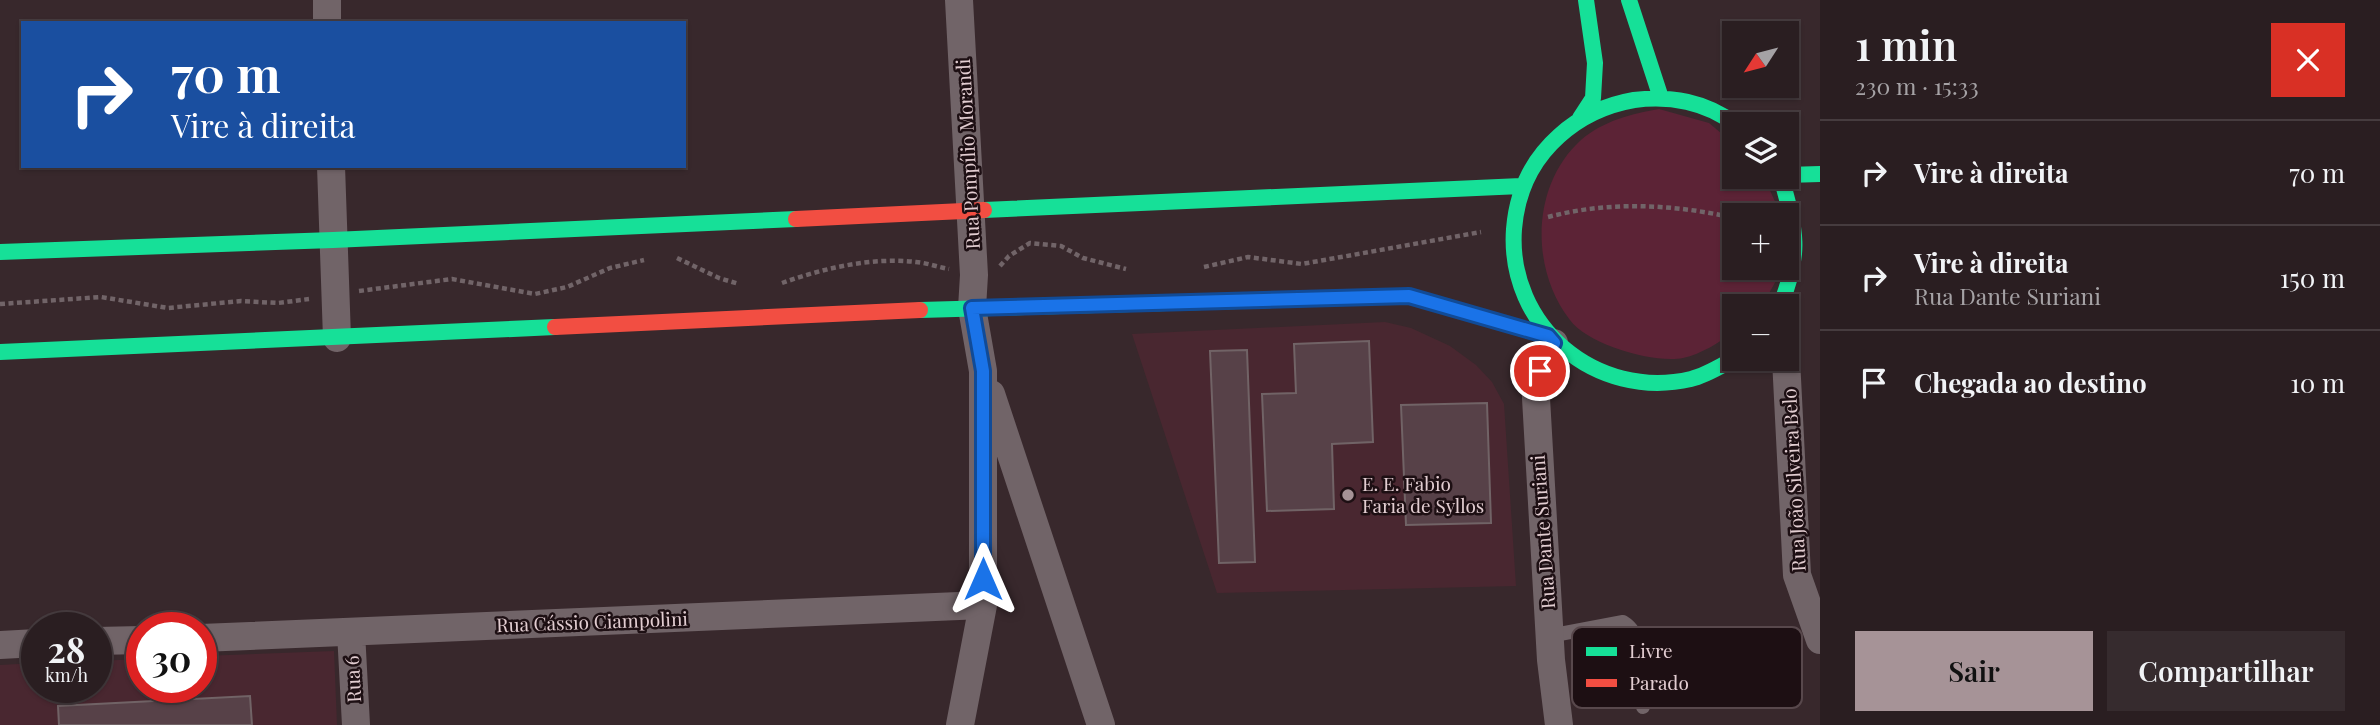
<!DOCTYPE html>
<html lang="pt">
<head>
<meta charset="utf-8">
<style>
  body { margin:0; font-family:"Playfair Display",serif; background:#362b2e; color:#f1f3f6; height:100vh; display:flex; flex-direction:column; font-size:26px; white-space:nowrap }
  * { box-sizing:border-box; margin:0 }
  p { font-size:23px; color:#a5a2a5 }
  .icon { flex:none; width:38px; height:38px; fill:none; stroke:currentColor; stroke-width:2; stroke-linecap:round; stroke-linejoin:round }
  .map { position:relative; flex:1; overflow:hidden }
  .panel { display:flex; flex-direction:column; background:#2a1e21; width:560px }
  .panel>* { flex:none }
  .top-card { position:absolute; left:21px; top:21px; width:665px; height:147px; border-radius:0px; box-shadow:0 2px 5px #0004,0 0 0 2px #463c3f; background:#1a4fa0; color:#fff; overflow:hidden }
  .needle { width:46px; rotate:234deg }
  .buttons { position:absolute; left:1722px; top:21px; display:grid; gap:14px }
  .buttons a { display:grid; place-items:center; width:77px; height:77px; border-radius:0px; background:#2a1e21; box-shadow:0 2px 5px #0004,0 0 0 2px #463c3f; font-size:35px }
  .speed { position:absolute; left:21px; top:612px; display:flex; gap:14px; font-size:35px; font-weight:700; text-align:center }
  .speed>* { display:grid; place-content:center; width:91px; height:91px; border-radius:50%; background:#2a1e21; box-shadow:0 2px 5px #0004,0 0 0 2px #463c3f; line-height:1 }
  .speed small { font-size:18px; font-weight:400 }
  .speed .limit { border:10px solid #d22; background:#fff; color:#111 }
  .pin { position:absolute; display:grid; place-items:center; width:60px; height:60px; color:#fff; margin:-30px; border:4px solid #fff; border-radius:50%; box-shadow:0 2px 7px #0007 }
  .me { position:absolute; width:77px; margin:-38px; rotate:0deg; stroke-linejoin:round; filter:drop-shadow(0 0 5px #0008) }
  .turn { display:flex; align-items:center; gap:24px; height:147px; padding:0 35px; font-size:32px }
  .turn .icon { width:91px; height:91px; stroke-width:2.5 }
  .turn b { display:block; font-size:49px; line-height:60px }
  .round { display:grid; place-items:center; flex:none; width:74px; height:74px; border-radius:0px; background:#362b2e }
  .overview { display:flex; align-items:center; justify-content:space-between; height:119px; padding:0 35px }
  h1 { font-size:42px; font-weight:600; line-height:52px }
  .cta { display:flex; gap:14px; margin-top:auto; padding:14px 35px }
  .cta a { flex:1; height:80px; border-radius:0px; background:#a69397; color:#111; font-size:28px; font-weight:600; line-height:80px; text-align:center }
  .cta a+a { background:#362b2e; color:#f1f3f6 }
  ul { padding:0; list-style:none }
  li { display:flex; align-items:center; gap:21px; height:105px; padding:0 35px; border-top:2px solid #463c3f }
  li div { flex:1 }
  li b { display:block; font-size:26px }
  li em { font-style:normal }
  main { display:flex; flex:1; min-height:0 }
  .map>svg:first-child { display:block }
  .built { fill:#492730 }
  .green { fill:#5c2336 }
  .building { fill:#574148; stroke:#716366; stroke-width:2 }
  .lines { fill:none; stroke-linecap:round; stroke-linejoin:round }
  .path { stroke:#716468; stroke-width:4.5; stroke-dasharray:5 3.5; stroke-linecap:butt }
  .lane { stroke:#716468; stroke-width:14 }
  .street { stroke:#716468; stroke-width:28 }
  .fast { stroke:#16e098; stroke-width:16 }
  .jam { stroke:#f24e42; stroke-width:16 }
  .route-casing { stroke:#114b97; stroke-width:18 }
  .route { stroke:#1a73e8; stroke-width:12 }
  .poi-dot { fill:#a69397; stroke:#1d0f13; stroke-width:2.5 }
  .labels { text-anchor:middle; stroke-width:5; stroke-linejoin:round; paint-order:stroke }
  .street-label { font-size:19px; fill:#e2cdd1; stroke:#1d0f13 }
  .poi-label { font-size:19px; fill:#e2cdd1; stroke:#1d0f13; text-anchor:start }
  .key { fill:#1d0f13; stroke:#58484c; stroke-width:2 }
  .key-label { font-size:19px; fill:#e2cdd1 }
</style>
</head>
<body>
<main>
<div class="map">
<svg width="1820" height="725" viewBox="0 0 1820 725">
  <rect width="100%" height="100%" fill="#38282c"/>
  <!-- built -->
  <path class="built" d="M1385 322 1411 328 1450 346 1476 365 1492 382 1504 404 1516 586 1217 593 1132 334Z
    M334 651 337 725H0V665L37 663V688H96V661L142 659V688H201V656Z"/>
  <!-- green -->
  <path class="green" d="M1659 109 1709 123 1734 144V177H1764L1781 215H1734V268H1783L1762 306H1734V331C1721 342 1701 354 1683 358 1654 364 1587 344 1570 320 1530 269 1531 185 1581 140 1603 121 1631 114 1659 109Z"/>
  <!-- building -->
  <path class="building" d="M1369 341 1373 442 1332 444 1334 509 1267 511 1262 394 1296 393 1294 344Z
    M1247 350 1255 562 1219 563 1210 351Z
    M1487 403 1491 523 1406 525 1401 405Z
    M250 696 252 725H59L58 706Z"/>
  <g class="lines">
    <!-- path -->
    <path class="path" d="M1548 217C1608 201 1674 204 1734 218
      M677 258 719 278 739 284
      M1000 266 1009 256 1030 243 1061 246 1083 258 1126 269
      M1204 267 1248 257 1302 264 1481 232
      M782 283C824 268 872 257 916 262 927 263 938 267 949 269
      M359 291 452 279 535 294 567 287 610 268 644 260
      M0 304 101 297 168 308 241 301 278 303 309 299"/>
    <!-- lane -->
    <path class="lane" d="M1549 636 1623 622C1648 637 1642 681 1643 707"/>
    <!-- street -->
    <path class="street" d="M327 0V23
      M959 0 974 275 972 308 983 371V605L960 725
      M331 166 337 338
      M1554 343 1540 371 1536 398 1551 660 1559 725
      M1786 359 1797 575 1820 640
      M991 394 1101 725
      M351 632 356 725
      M201 638 983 605
      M96 641 142 640
      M0 645 37 643"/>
    <!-- fast -->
    <path class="fast" d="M1629 0 1661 98
      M1580 118 1593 98 1595 63 1586 0
      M1787 175 1820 174
      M984 210 1521 186
      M0 252 333 240 796 219
      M1780 306C1802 253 1796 231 1781 177
      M920 310 1409 296 1547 336
      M0 352 555 327
      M1734 359C1721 366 1705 376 1691 379 1596 401 1507 326 1514 229 1517 192 1531 161 1559 136 1581 116 1605 105 1634 100 1670 95 1706 102 1735 124"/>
    <!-- jam -->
    <path class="jam" d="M796 219 984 210
      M555 327 920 310"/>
  </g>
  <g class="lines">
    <!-- route casing -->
    <g class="route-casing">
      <path id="route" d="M983 579V371L972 308 1409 296 1548 336 1554 343 1540 371"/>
    </g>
    <!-- route -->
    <use href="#route" class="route"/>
  </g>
  <!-- markers -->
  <circle class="poi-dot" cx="1348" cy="495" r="7"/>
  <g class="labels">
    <!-- street labels -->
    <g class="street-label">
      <text transform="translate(968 154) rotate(-93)" y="7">Rua Pompílio Morandi</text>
      <text transform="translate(1794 480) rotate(-93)" y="7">Rua João Silveira Belo</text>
      <text transform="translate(1543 532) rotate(-94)" y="7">Rua Dante Suriani</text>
      <text transform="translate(592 622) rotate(-2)" y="7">Rua Cássio Ciampolini</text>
      <text transform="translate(353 679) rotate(-93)" y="7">Rua 6</text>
    </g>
    <!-- poi labels -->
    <g class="poi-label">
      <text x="1362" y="491">E. E. Fabio<tspan x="1362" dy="22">Faria de Syllos</tspan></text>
    </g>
  </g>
  <!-- legend -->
  <rect x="1572" y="627" width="230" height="81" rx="10" class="key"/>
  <rect x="1586" y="647" width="31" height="9" fill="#16e098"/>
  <rect x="1586" y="679" width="31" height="8" fill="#f24e42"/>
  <g class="key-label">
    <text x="1629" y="658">Livre</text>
    <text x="1629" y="690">Parado</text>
  </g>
</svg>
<div class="buttons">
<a><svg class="needle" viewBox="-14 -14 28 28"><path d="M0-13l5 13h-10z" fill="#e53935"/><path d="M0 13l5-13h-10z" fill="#a5a2a5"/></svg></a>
<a><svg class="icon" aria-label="layers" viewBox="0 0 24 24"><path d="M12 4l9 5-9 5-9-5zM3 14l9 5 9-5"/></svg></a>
<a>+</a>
<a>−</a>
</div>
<div class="speed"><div>28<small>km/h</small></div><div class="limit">30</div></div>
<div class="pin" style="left:1540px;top:371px;background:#d93025"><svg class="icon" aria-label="arrive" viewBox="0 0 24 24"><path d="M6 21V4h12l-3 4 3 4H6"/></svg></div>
<svg class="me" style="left:983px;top:579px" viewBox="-20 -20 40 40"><path d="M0-17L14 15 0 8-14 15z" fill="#1a73e8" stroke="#fff" stroke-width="4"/></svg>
<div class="top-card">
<div class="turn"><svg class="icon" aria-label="right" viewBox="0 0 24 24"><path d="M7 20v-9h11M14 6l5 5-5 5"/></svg><div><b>70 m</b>Vire à direita</div></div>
</div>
</div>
<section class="panel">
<div class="overview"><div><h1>1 min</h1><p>230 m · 15:33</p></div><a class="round" style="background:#d93025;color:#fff"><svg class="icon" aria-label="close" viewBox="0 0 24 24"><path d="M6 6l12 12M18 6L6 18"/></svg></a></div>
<ul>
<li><svg class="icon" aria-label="right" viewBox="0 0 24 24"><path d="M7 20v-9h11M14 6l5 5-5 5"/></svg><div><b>Vire à direita</b></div><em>70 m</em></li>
<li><svg class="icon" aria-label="right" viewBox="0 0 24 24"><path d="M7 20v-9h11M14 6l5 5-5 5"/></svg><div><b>Vire à direita</b><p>Rua Dante Suriani</p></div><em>150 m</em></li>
<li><svg class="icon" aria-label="arrive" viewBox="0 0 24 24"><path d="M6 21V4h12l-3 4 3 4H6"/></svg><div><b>Chegada ao destino</b></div><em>10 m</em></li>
</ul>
<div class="cta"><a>Sair</a><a>Compartilhar</a></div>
</section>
</main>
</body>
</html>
